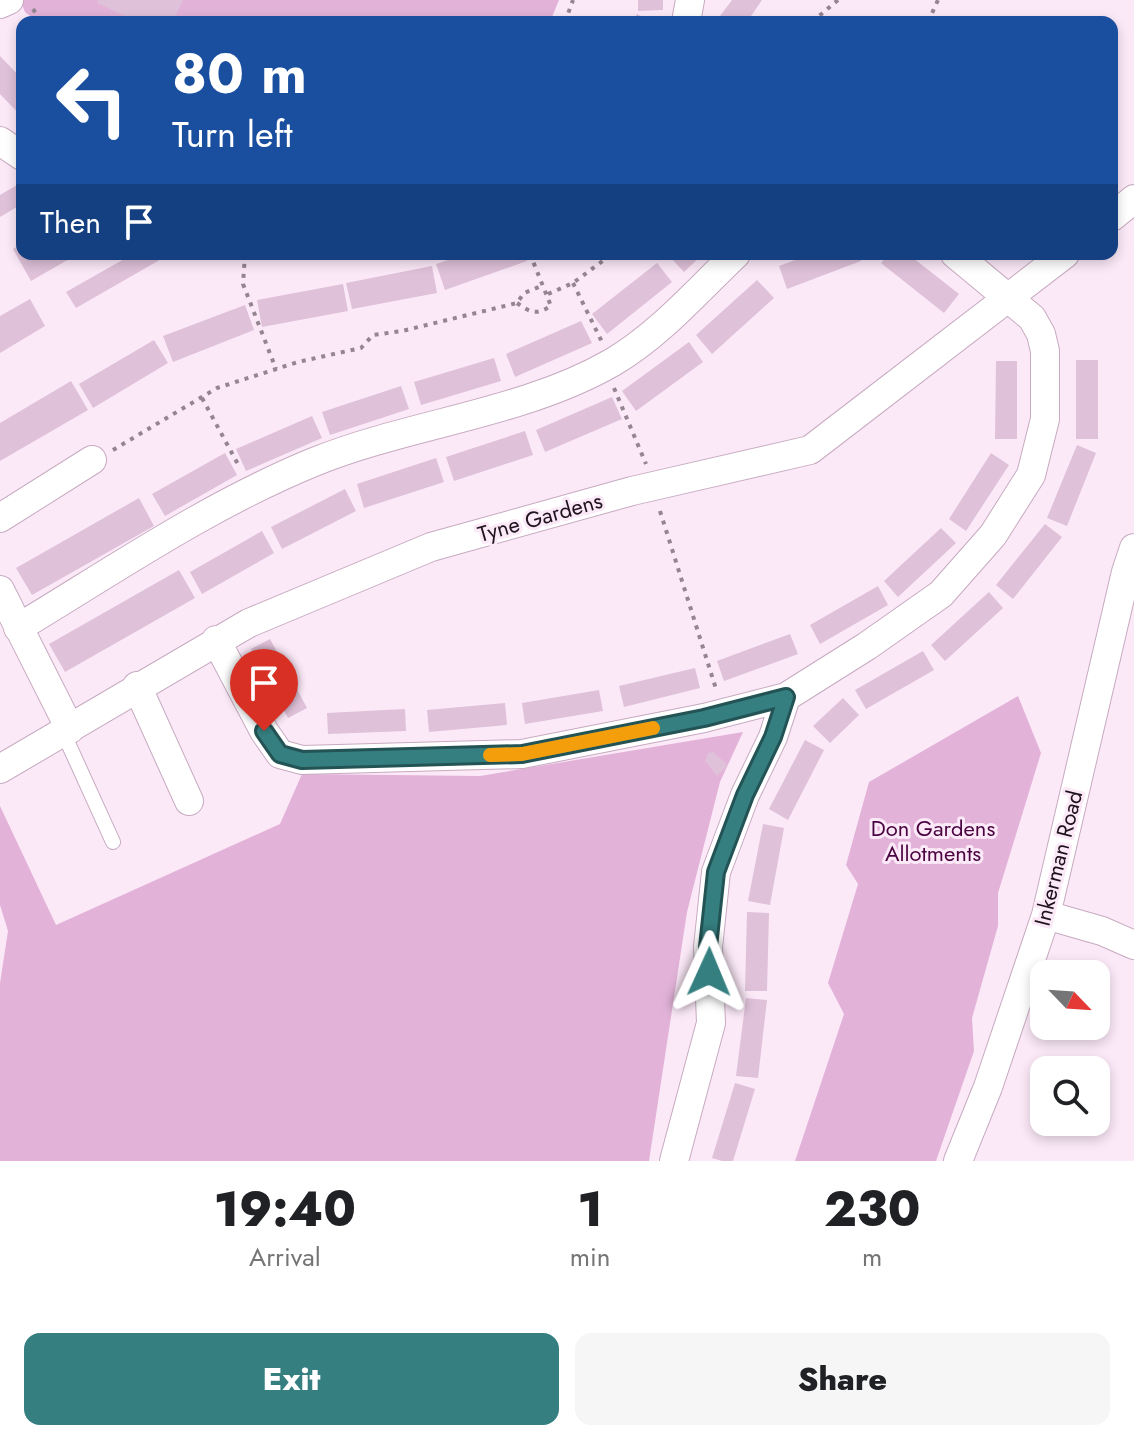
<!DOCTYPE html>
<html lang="en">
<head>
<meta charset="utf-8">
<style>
  body { margin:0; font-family:Jost,sans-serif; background:#f6f6f6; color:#202124; height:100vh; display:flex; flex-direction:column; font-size:30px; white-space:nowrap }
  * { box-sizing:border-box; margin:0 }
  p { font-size:26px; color:#757577 }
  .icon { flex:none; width:44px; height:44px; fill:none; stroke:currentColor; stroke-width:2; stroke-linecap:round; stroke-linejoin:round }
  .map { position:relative; height:1161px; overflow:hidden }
  .details { display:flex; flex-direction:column; background:#fff; flex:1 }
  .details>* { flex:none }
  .banner { position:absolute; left:16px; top:16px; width:1102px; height:244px; border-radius:16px; box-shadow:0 4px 12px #0003; background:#1a4fa0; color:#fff; overflow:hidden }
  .needle { width:52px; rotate:115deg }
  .tools { position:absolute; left:1030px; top:960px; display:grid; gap:16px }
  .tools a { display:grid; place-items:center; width:80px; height:80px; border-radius:16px; background:#fff; box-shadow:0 4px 12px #0003; font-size:40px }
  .pin { position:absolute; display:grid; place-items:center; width:68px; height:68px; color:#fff; margin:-82px -34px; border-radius:50% 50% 50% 0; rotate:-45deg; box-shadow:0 0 8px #0007 }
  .pin .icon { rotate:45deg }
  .me { position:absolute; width:88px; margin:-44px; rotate:1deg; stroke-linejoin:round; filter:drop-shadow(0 0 6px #0008) }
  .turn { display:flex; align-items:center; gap:28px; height:168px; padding:0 24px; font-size:36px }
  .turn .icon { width:104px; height:104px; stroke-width:2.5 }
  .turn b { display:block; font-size:56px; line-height:68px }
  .then { display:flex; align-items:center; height:76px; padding:0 24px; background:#0003; gap:16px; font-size:30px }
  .eta { display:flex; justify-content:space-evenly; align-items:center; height:136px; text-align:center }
  .eta b { font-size:48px; font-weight:800; line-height:56px }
  .cta { display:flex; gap:16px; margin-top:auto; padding:16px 24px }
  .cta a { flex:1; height:92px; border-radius:16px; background:#367f81; color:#fff; font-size:32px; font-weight:800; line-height:92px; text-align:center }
  .cta a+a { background:#f6f6f6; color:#202124 }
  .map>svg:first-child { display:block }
  .green { fill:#e2b2d8 }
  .building { fill:#dfc1d9 }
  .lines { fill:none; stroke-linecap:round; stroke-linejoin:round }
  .service-casing { stroke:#c7aac0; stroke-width:16 }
  .minor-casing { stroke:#c7aac0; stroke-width:30 }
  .path { stroke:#948591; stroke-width:4; stroke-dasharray:4 6; stroke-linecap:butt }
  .service { stroke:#fff; stroke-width:14 }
  .minor { stroke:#fff; stroke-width:28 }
  .route-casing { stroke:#235354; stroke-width:20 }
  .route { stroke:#367f81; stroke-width:14 }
  .slow { stroke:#f59e0b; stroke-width:14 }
  .labels { text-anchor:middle; stroke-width:6; stroke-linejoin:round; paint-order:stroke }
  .street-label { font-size:22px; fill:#1e131c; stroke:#fce9f8 }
  .park-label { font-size:22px; fill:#490441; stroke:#fce9f8 }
</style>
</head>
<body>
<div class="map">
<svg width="1134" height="1161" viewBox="0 0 1134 1161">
  <rect width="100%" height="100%" fill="#fce9f8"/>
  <!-- green -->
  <path class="green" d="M20 0H559L550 22H38L25 12Z
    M1018 696 1041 753 998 893V926L972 1018 974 1051 936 1161H795L844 1014 828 983 858 884 846 865 869 782Z
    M743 732 720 782 687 912 649 1161H0V983L8 931 0 905V806L56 925 280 824 302 774 480 776Z"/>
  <!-- building -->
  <path class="building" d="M98 0H183L173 22H138L97 3Z
    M638 0H663V10L638 11Z
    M732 0H762L747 22H719L717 20Z
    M637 14 651 22H632Z
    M0 56 22 79V117L0 94Z
    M22 182V204L0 217V195Z
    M22 244V254H78L31 281 13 249Z
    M133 254H170L76 308 66 292Z
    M466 254H525L527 261 445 290 436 264Z
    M667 254H703L684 272Z
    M811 254H858L861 261 787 289 779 266Z
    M889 254H908L959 294 944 313 881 263Z
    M657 263 672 282 607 334 592 314Z
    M432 266 437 293 352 309 346 283Z
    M757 280 774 298 712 354 696 335Z
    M343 284 348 311 262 327 257 300Z
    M30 299 45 326 0 353V316Z
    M245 305 254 330 173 362 163 336Z
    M581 321 592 343 515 377 506 354Z
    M154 340 168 363 93 408 79 384Z
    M689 342 703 362 636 411 622 391Z
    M494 358 501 381 421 405 414 382Z
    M1076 360H1098V439H1076Z
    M996 361H1017V439H995Z
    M71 381 88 410 0 461V423Z
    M401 386 409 409 330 435 322 412Z
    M612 397 622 419 545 452 536 430Z
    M312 416 322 438 246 471 236 449Z
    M525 431 533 455 454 481 446 457Z
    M1077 445 1096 453 1067 526 1047 518Z
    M225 453 237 475 165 516 152 494Z
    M991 453 1009 465 966 531 949 519Z
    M436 458 444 482 364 508 357 484Z
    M345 489 356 511 282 549 271 527Z
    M139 498 154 526 32 595 16 568Z
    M1045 524 1062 537 1013 599 996 585Z
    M941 528 956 543 898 597 884 581Z
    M262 531 274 553 202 594 190 572Z
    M179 570 195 598 65 672 49 644Z
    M878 586 888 605 820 644 810 625Z
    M989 592 1003 608 945 661 931 645Z
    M790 634 798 654 724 681 717 661Z
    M270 639 307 708 288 718 251 649Z
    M923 651 934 670 866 709 855 690Z
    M695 668 700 688 624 707 619 686Z
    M599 690 603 711 525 724 522 703Z
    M843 698 859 715 830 743 813 726Z
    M505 703 507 725 429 732 427 710Z
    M405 709 406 731 328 734 327 713Z
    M805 740 824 750 788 820 769 809Z
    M713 752 728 765 717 776 705 761 708 753Z
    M763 824 784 828 770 905 748 901Z
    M747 912 769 913 767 991H745Z
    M746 998 767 1000 758 1078 736 1076Z
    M735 1083 755 1089 733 1161H722L712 1158Z"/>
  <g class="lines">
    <!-- service casing -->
    <g class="service-casing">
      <path id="service" d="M63 732 113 842"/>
    </g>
    <!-- minor casing -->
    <g class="minor-casing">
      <path id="minor" d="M0 4 9 0
        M686 22 690 0
        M0 141 22 156
        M1112 217 1134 199
        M0 518 92 460
        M0 590 70 729
        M18 628C114 570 209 505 314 462 410 423 523 414 613 362 659 335 697 291 736 254
        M216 640 264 731 280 754 302 760 522 754 704 718 786 697 867 646 941 594 993 535 1031 475 1045 419V351L1041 334 1032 318 955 254
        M137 686 189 801
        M0 769 249 623 431 547 632 491 810 450 1065 254
        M1046 915 1102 931 1134 945
        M674 1161 711 1023 708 947 716 872 745 795 773 737 786 697
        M958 1161 988 1087 1046 915 1126 572 1134 548"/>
    </g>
    <!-- path -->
    <path class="path" d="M33 9 42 22
      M565 22 573 0
      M812 22 838 0
      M928 22 938 0
      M245 254 243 284 276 369
      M573 283 602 342
      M548 294 573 283 612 254
      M517 303C531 313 536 315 551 306L530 254
      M614 388 646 464
      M202 398 240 468
      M113 450 217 388 298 362 361 348 373 335 402 331 517 303 524 293 544 285
      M660 511 716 689"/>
    <!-- service -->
    <use href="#service" class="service"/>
    <!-- minor -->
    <use href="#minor" class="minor"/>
  </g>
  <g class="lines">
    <!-- route casing -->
    <g class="route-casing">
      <path id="route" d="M264 731 280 754 302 760 522 754 704 718 786 697 773 737 745 795 716 872 708 947 709 972"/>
    </g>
    <!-- route -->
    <use href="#route" class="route"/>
    <!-- slow -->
    <path class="slow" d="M490 755 522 754 653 728"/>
  </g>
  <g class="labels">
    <!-- street labels -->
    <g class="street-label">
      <text transform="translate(540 517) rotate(-16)" y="8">Tyne Gardens</text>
      <text transform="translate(1058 858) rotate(-76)" y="8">Inkerman Road</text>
    </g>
    <!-- park labels -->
    <g class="park-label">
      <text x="933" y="836">Don Gardens<tspan x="933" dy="25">Allotments</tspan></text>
    </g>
  </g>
</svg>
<div class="tools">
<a><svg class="needle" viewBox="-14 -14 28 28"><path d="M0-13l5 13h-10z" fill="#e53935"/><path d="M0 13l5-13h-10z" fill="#757577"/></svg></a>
<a><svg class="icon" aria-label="search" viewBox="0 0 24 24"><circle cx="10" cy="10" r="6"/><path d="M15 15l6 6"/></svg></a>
</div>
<div class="pin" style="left:264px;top:731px;background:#d93025"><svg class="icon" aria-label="arrive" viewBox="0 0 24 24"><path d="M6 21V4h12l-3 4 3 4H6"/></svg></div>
<svg class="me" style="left:709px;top:972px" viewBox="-20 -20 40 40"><path d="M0-17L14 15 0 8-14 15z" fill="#367f81" stroke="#fff" stroke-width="4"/></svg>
<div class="banner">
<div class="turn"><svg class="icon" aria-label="left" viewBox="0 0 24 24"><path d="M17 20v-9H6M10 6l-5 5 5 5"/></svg><div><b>80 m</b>Turn left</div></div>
<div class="then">Then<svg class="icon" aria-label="arrive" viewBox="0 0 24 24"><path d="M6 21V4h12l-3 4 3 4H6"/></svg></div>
</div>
</div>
<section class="details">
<div class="eta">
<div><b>19:40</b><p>Arrival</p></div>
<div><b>1</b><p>min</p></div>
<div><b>230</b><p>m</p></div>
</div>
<div class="cta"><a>Exit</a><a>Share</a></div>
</section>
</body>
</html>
